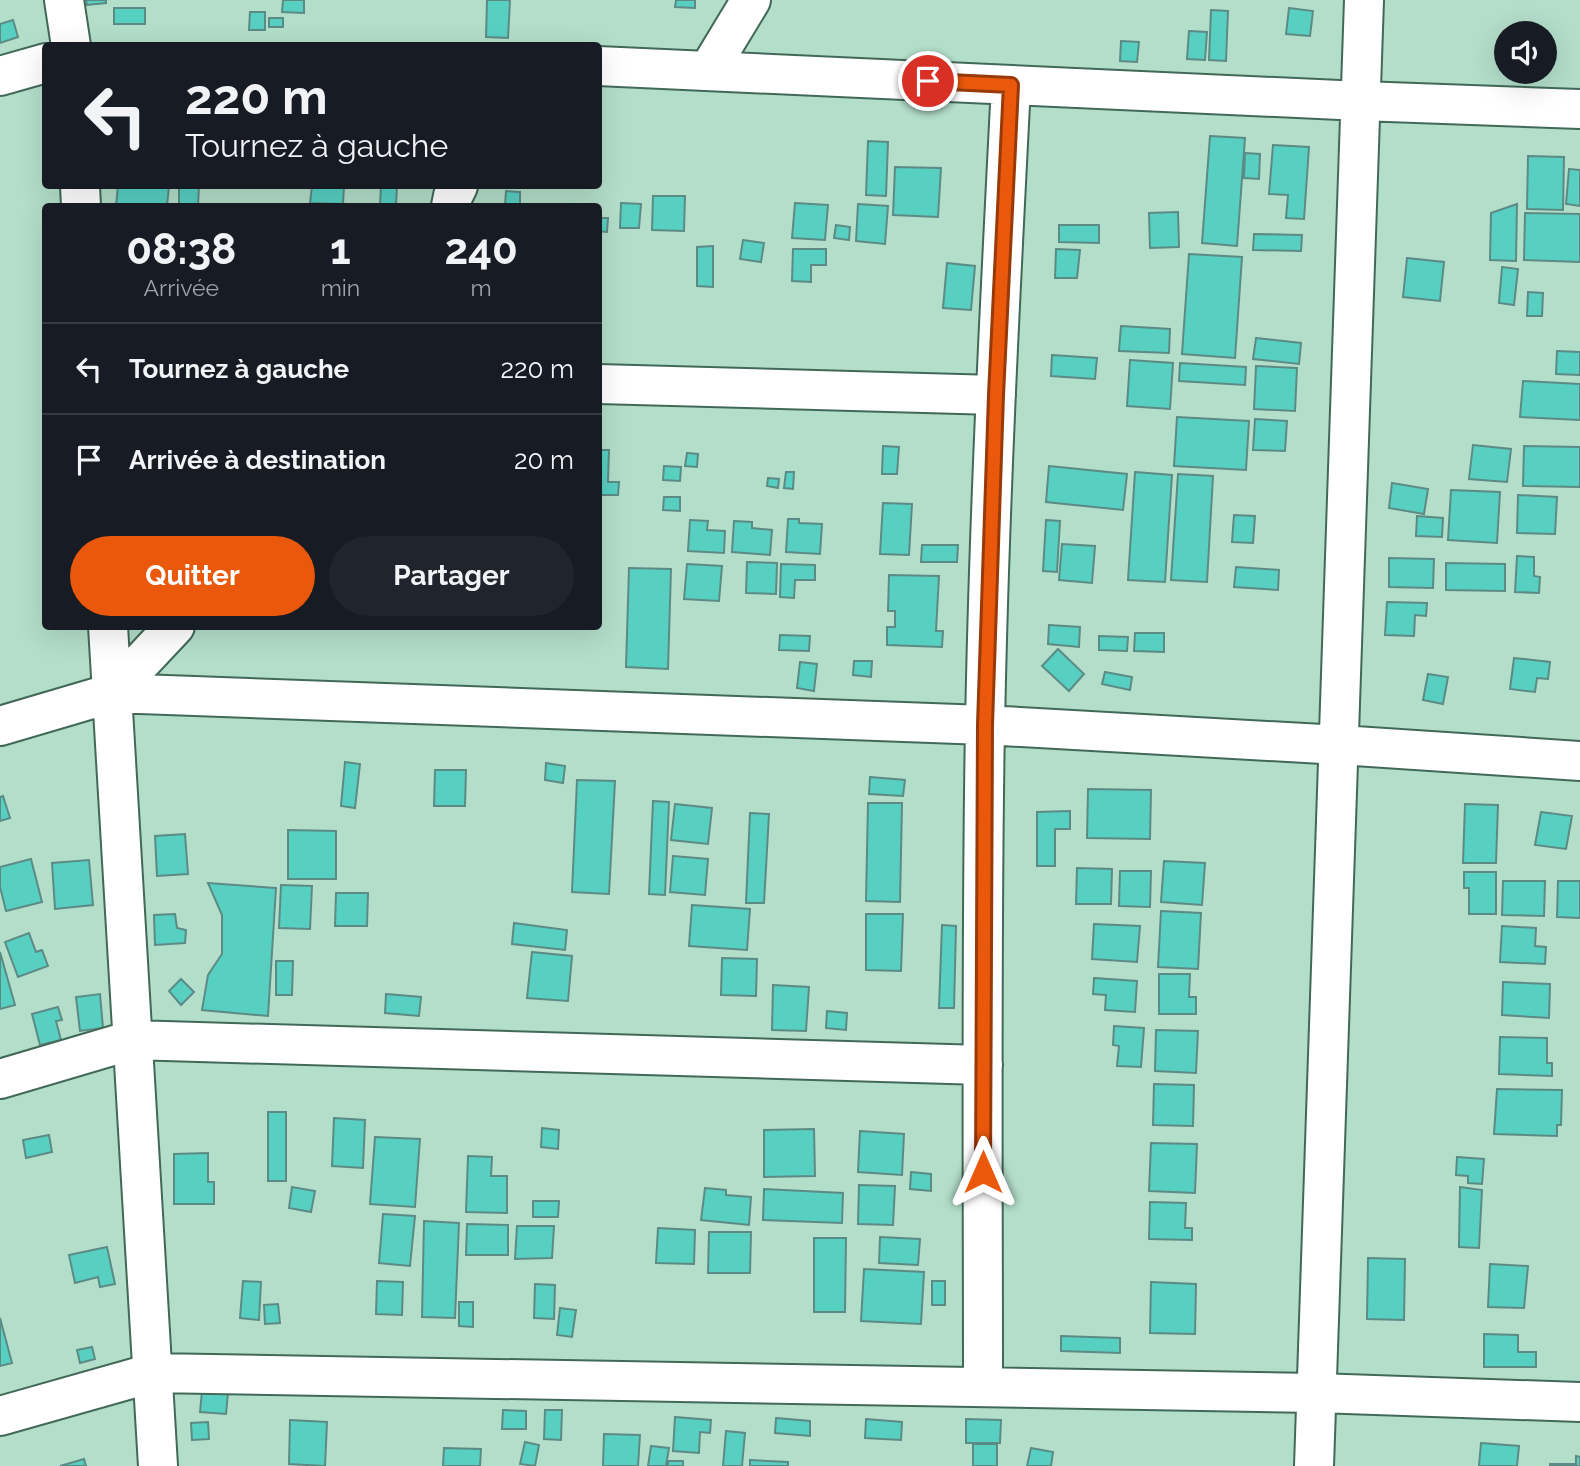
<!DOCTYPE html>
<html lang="fr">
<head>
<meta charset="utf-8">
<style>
  body { margin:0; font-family:Raleway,sans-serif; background:#20242c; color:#f1f3f6; height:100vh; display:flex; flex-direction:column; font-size:26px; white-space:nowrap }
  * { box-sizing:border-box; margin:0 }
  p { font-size:23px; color:#9ea1a6 }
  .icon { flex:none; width:38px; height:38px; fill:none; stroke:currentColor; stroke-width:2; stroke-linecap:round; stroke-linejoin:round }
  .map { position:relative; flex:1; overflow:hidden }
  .details { position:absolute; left:42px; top:203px; width:560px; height:427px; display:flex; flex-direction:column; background:#171b24; border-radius:7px; box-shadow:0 7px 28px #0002 }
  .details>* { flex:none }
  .banner { position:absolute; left:42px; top:42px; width:560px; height:147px; border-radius:7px; box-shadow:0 7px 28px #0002; background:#171b24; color:#f1f3f6; overflow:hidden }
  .tools { position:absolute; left:1494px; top:21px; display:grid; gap:14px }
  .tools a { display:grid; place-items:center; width:63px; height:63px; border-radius:50%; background:#171b24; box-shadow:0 7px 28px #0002; font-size:35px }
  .pin { position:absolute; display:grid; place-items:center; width:60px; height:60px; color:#fff; margin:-30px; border:4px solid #fff; border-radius:50%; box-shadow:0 2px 7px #0007 }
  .me { position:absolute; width:77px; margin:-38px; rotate:0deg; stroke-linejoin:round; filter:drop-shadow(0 0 5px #0008) }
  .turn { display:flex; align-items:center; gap:24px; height:147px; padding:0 28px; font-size:32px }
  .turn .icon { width:91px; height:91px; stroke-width:2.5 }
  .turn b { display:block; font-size:49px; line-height:60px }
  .eta { display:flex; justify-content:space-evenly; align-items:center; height:119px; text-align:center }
  .eta b { font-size:42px; font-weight:700; line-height:49px }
  .action { display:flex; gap:14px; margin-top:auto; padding:14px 28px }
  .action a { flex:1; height:80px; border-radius:42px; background:#ea580c; color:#fff; font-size:28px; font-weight:700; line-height:80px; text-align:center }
  .action a+a { background:#20242c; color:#f1f3f6 }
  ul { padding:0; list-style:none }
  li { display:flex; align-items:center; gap:21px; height:91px; padding:0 28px; border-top:2px solid #363941 }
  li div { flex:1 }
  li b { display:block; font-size:26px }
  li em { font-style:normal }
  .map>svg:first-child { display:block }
  .building { fill:#57d0c2; stroke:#5c8b85; stroke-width:2 }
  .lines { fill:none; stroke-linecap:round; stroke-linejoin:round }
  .street-casing { stroke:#426958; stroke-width:42 }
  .street { stroke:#fff; stroke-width:38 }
  .route-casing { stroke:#983908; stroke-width:18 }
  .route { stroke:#ea580c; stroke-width:12 }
</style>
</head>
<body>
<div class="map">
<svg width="1580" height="1466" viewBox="0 0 1580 1466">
  <rect width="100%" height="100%" fill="#b3deca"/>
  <!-- building -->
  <path class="building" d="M86 0H106V3L87 5Z
    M283 0H304V13L282 12Z
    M487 0H510L508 38 486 37Z
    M676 0H695V8L675 7Z
    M114 8H145V24H114Z
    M1289 8 1313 11 1310 36 1286 34Z
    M1211 10 1228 11 1226 61 1209 60Z
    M250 12H265V30H249Z
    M269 18H283V27H269Z
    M13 20 18 37 0 43V24Z
    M1189 31 1207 32 1205 60 1187 59Z
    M1121 41 1139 42 1137 62 1120 61Z
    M1210 136 1245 138 1237 246 1202 243Z
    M868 141 888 142 886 196 866 195Z
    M1273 145 1309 147 1304 219 1286 218 1288 195 1269 194Z
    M1245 153 1260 154 1259 179 1244 178Z
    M1528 156 1564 157 1563 210 1527 209Z
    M895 167 941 168 938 217 893 215Z
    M1569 169 1580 170V206L1566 204Z
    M118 186H169L167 206H116Z
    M179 186H199L198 206H179Z
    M312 186H344L343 204 310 203Z
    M381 186H397L396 206H380Z
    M506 191 520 192V204L539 206H505Z
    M653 196H685L684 231 652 230Z
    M621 203 641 204 639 228H620Z
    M795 203 828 205 825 240 792 238Z
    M858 204 888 206 885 244 856 241Z
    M1517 204 1516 261 1490 260 1491 213Z
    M1178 212 1179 247 1150 248 1149 213Z
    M1525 213 1580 214V262L1524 260Z
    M598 218H608L607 232 598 231Z
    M836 225 850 227 849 240 834 238Z
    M1059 225H1099V243L1059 242Z
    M1254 234 1302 235 1301 251 1253 250Z
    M743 240 764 243 761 262 740 259Z
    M713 246V287L697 286V247Z
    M793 249H826V265H811V282L792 281Z
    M1056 249 1080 250 1077 278H1055Z
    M1189 254 1242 257 1235 358 1182 354Z
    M1407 258 1444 262 1440 301 1403 297Z
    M947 263 975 266 971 310 943 308Z
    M1502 267 1518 269 1514 305 1499 303Z
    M1528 292 1543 293 1542 316H1527Z
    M1121 326 1170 329 1169 353 1119 351Z
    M1256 338 1301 343 1299 364 1253 359Z
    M1557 351 1580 352V375L1556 374Z
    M1052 355 1097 358 1095 379 1051 376Z
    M1130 360 1173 363 1170 409 1127 406Z
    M1180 363 1246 367 1245 385 1179 381Z
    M1256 366 1297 368 1295 411 1254 409Z
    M1523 381 1580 384V420L1520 417Z
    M1177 417 1249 421 1246 470 1174 466Z
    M1255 419 1287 421 1285 451 1253 450Z
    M1473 445 1511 449 1507 482 1469 479Z
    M883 446 899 447 897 474H882Z
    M1524 446 1580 447V487L1523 486Z
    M598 450H609L608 482H619L618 495H598Z
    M687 453 698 454 697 467 685 466Z
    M664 466 681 467 680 481 663 480Z
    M1049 466 1127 474 1123 510 1046 502Z
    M786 472H794L793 489 784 488Z
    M1135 472 1172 475 1165 582 1128 580Z
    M1178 474 1213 476 1207 582 1171 580Z
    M768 478 779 479 778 488 767 486Z
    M1392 483 1428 489 1424 514 1389 508Z
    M1451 490 1500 492 1497 543 1448 540Z
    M1518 495 1557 497 1555 534 1517 533Z
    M664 497H680V511L663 510Z
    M883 503 912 504 909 555 880 554Z
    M1234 515 1255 516 1253 543 1232 542Z
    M1417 516 1443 518 1442 537 1416 536Z
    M788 519H799V523L822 524 820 554 786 552Z
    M690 520 708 521 707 530 725 531 724 553 688 551Z
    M1046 520 1060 521 1057 572 1043 571Z
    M734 521 752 522V528L772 530 770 555 732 552Z
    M1062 544 1095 546 1092 583 1059 580Z
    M922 545H958L957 562H921Z
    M1517 556 1534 557V576L1540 577 1539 593 1515 592Z
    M1389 558 1434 559 1433 588 1389 587Z
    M747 562 777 563 776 594 746 593Z
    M1446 563 1505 564V591L1446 590Z
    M687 564 722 566 719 601 684 599Z
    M781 564 815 565V580H795L794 598 780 597Z
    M1236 567 1279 570 1278 590 1234 587Z
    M629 568 671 569 668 669 626 667Z
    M889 575 939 576 936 631H943L942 647 887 645V627H895V611H888Z
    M1387 602 1427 603 1426 616 1415 615 1414 636 1385 635Z
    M1049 625 1080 627 1079 647 1048 644Z
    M1135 633H1164V652L1134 651Z
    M780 635 810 636 809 651 779 650Z
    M1099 636 1128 637 1127 651 1099 650Z
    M1058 649 1084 674 1069 691 1042 666Z
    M1514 658 1550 662 1548 679 1537 678 1535 692 1510 689Z
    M854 661H872L871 677 853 675Z
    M800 662 817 664 814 691 797 688Z
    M1105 672 1132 677 1130 690 1102 684Z
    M1428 674 1448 677 1443 704 1423 700Z
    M345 762 360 764 355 808 341 806Z
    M546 763 565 766 563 783 545 780Z
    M435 770H466L465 806H434Z
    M870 777 905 780 903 796 869 794Z
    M577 780 615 781 609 894 572 892Z
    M1088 789 1151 790 1150 839 1087 838Z
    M3 796 10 818 0 821V797Z
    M653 801 669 802 665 895 649 894Z
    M868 803H902L900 902 866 901Z
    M675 804 712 808 708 844 671 840Z
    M1465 804 1498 805 1496 863H1463Z
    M1070 811V829H1055V866H1037V812Z
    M1541 812 1572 816 1566 849 1535 845Z
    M750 813 769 814 764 903H746Z
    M288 830 336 831V879H288Z
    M185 834 188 874 157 876 155 836Z
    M673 856 708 859 705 895 670 892Z
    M31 859 42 902 6 911 0 887V867Z
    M89 860 93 905 55 909 52 863Z
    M1164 861 1205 863 1202 905 1161 902Z
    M1077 868 1112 869 1111 904H1076Z
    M1120 871H1151L1150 907 1119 906Z
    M1464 872H1496V914H1469V888H1464Z
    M1503 881H1545L1544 916 1502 915Z
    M1558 881H1580V918L1557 917Z
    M208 883 276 888 268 1016 202 1010 208 975 222 954V915Z
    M281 885 312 886 310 929 279 928Z
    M336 893H368L367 926H335Z
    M692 905 750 909 747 950 689 946Z
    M1161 911 1201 913 1198 969 1158 967Z
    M175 914 177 928 186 930 185 943 155 945 154 915Z
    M866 914H903L901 971 866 970Z
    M514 923 567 930 565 950 512 944Z
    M1094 924 1140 926 1137 962 1092 959Z
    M942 925 956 926 954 1008H939Z
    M1502 926 1536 928 1535 946 1546 947 1545 964 1500 962Z
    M29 933 36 952 42 950 48 966 18 977 5 942Z
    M0 952 15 1005 0 1009Z
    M532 952 572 956 568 1001 527 998Z
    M722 958 757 959 756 996 721 995Z
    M276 961H293L292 995H276Z
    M1159 974H1190L1189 997H1196V1014H1159Z
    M1094 978 1137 981 1135 1012 1105 1010 1106 995 1093 994Z
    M181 979 194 992 181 1005 169 991Z
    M1503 982 1550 984 1549 1018 1502 1015Z
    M773 985 809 987 806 1031 772 1030Z
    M100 994 103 1028 80 1031 76 997Z
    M386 994 421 997 419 1016 385 1013Z
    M58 1007 62 1020 56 1021 61 1040 40 1045 32 1014Z
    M827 1011 847 1013 846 1030 826 1028Z
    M1114 1026 1144 1028 1141 1067 1117 1066 1119 1046 1113 1045Z
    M1156 1030 1198 1031 1196 1073 1155 1071Z
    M1500 1037 1547 1038V1063H1552V1076L1499 1074Z
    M1154 1084 1194 1085 1193 1126 1153 1125Z
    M1497 1089 1562 1090 1561 1125H1557V1136L1494 1134Z
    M268 1112H286V1181H268Z
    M334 1118 365 1120 363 1168 332 1166Z
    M542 1128 559 1130 558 1149 541 1147Z
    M814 1129 815 1176 764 1177V1130Z
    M860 1131 904 1134 902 1175 858 1172Z
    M49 1135 52 1152 26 1158 23 1140Z
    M375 1137 420 1139 415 1207 370 1204Z
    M1151 1143 1197 1144 1195 1193 1149 1191Z
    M208 1153V1182H214V1204H174V1154Z
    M468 1156 492 1157 491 1176H507V1213L466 1212Z
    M1457 1157 1484 1159 1482 1184 1468 1183V1176L1456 1175Z
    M911 1172 931 1174V1191L910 1189Z
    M859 1185 895 1186 893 1225 858 1224Z
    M292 1187 315 1191 311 1212 289 1208Z
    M1460 1187 1482 1190 1479 1248 1459 1247Z
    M705 1188 726 1190V1195L751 1197 749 1225 701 1220Z
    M764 1189 843 1193 842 1223 763 1220Z
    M533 1201H559L558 1217H533Z
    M1150 1202 1186 1203 1185 1228H1192V1240L1149 1239Z
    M383 1214 415 1216 410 1266 379 1263Z
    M424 1221 459 1223 455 1318 422 1317Z
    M467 1224 508 1225V1255H466Z
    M517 1226H554L552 1258 515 1259Z
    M658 1228 695 1230 694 1264 656 1263Z
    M709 1232H751L750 1273H708Z
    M880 1237 920 1239 918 1265 879 1263Z
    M814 1238H846L845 1312H814Z
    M107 1247 115 1284 100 1287 98 1277 75 1283 69 1255Z
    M1368 1258 1405 1259 1404 1320 1367 1319Z
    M1490 1264 1528 1266 1524 1308 1488 1307Z
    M864 1269 924 1272 921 1324 861 1321Z
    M243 1281 261 1282 259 1320 240 1318Z
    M377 1281 403 1282 402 1315 376 1314Z
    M932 1281H945V1305H932Z
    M1151 1282 1196 1284 1195 1334 1150 1333Z
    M535 1284 555 1285 554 1319 534 1318Z
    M459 1302H473V1327L459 1326Z
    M278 1304 280 1323 265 1324 264 1305Z
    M560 1308 576 1310 572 1337 557 1335Z
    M0 1318 12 1363 0 1366Z
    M1484 1334 1518 1335V1352H1536V1367H1484Z
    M1061 1336 1120 1338V1353L1061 1351Z
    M92 1347 95 1359 80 1363 77 1350Z
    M202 1391 228 1393 226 1414 200 1412Z
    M503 1410 526 1411V1429H502Z
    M545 1410H562L561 1440 544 1439Z
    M675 1417 711 1420 710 1433 700 1432 699 1453 673 1451Z
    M776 1418 810 1421V1436L775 1433Z
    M866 1419 902 1422 901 1440 865 1438Z
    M966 1419 1001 1420 1000 1443H966Z
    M290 1420 327 1422 325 1466 289 1464Z
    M208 1422 209 1439 192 1440 191 1423Z
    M726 1431 745 1433 742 1466H723Z
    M604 1434 640 1435 638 1466H603Z
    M525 1442 539 1445 535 1466 520 1464Z
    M1481 1443 1519 1446 1517 1466H1479Z
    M973 1444H997V1466H973Z
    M651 1446 669 1448 666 1466H648Z
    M444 1448 481 1449 480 1466H443Z
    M1031 1448 1053 1452 1051 1466H1027Z
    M1576 1456 1580 1457V1466H1550V1464H1576Z
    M84 1459 86 1466H60Z
    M750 1460 788 1462V1466H750Z
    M668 1461H683V1466H668Z"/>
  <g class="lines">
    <!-- street casing -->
    <g class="street-casing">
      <path id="street" d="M64 0 71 46
        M598 66 1361 101 1580 109
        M708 71 751 0
        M0 76 46 63
        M80 186 81 206
        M451 206 453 196 458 186
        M598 384 996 395
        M108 626 158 1466
        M112 693 175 626
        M0 726 112 693 985 725 1340 745 1580 761
        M0 1079 132 1040 983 1065
        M983 1387C983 1167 981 946 985 726 989 512 1000 299 1011 85
        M0 1416 152 1373 1317 1393 1580 1402
        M1314 1466 1364 0"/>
    </g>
    <!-- street -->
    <use href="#street" class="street"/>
  </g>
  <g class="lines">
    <!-- route casing -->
    <g class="route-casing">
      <path id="route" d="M928 81 1011 85 996 395 985 725 983 1172"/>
    </g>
    <!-- route -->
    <use href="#route" class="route"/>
  </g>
</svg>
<div class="tools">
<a><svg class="icon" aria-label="sound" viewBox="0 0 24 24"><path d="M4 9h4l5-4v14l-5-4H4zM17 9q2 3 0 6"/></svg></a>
</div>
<div class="pin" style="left:928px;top:81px;background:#d93025"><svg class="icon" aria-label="arrive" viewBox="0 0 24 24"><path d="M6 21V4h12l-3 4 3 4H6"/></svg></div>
<svg class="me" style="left:983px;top:1172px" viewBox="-20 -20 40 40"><path d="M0-17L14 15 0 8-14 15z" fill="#ea580c" stroke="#fff" stroke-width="4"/></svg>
<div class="banner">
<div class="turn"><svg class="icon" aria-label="left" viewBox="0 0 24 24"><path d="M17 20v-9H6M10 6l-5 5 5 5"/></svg><div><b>220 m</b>Tournez à gauche</div></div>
</div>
<section class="details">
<div class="eta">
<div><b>08:38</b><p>Arrivée</p></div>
<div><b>1</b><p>min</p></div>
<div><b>240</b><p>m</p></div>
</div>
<ul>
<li><svg class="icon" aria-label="left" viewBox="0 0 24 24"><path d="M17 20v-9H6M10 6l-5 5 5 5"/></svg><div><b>Tournez à gauche</b></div><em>220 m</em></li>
<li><svg class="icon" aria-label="arrive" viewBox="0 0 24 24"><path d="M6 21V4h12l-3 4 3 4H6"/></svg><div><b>Arrivée à destination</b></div><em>20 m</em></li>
</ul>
<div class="action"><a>Quitter</a><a>Partager</a></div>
</section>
</div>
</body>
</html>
